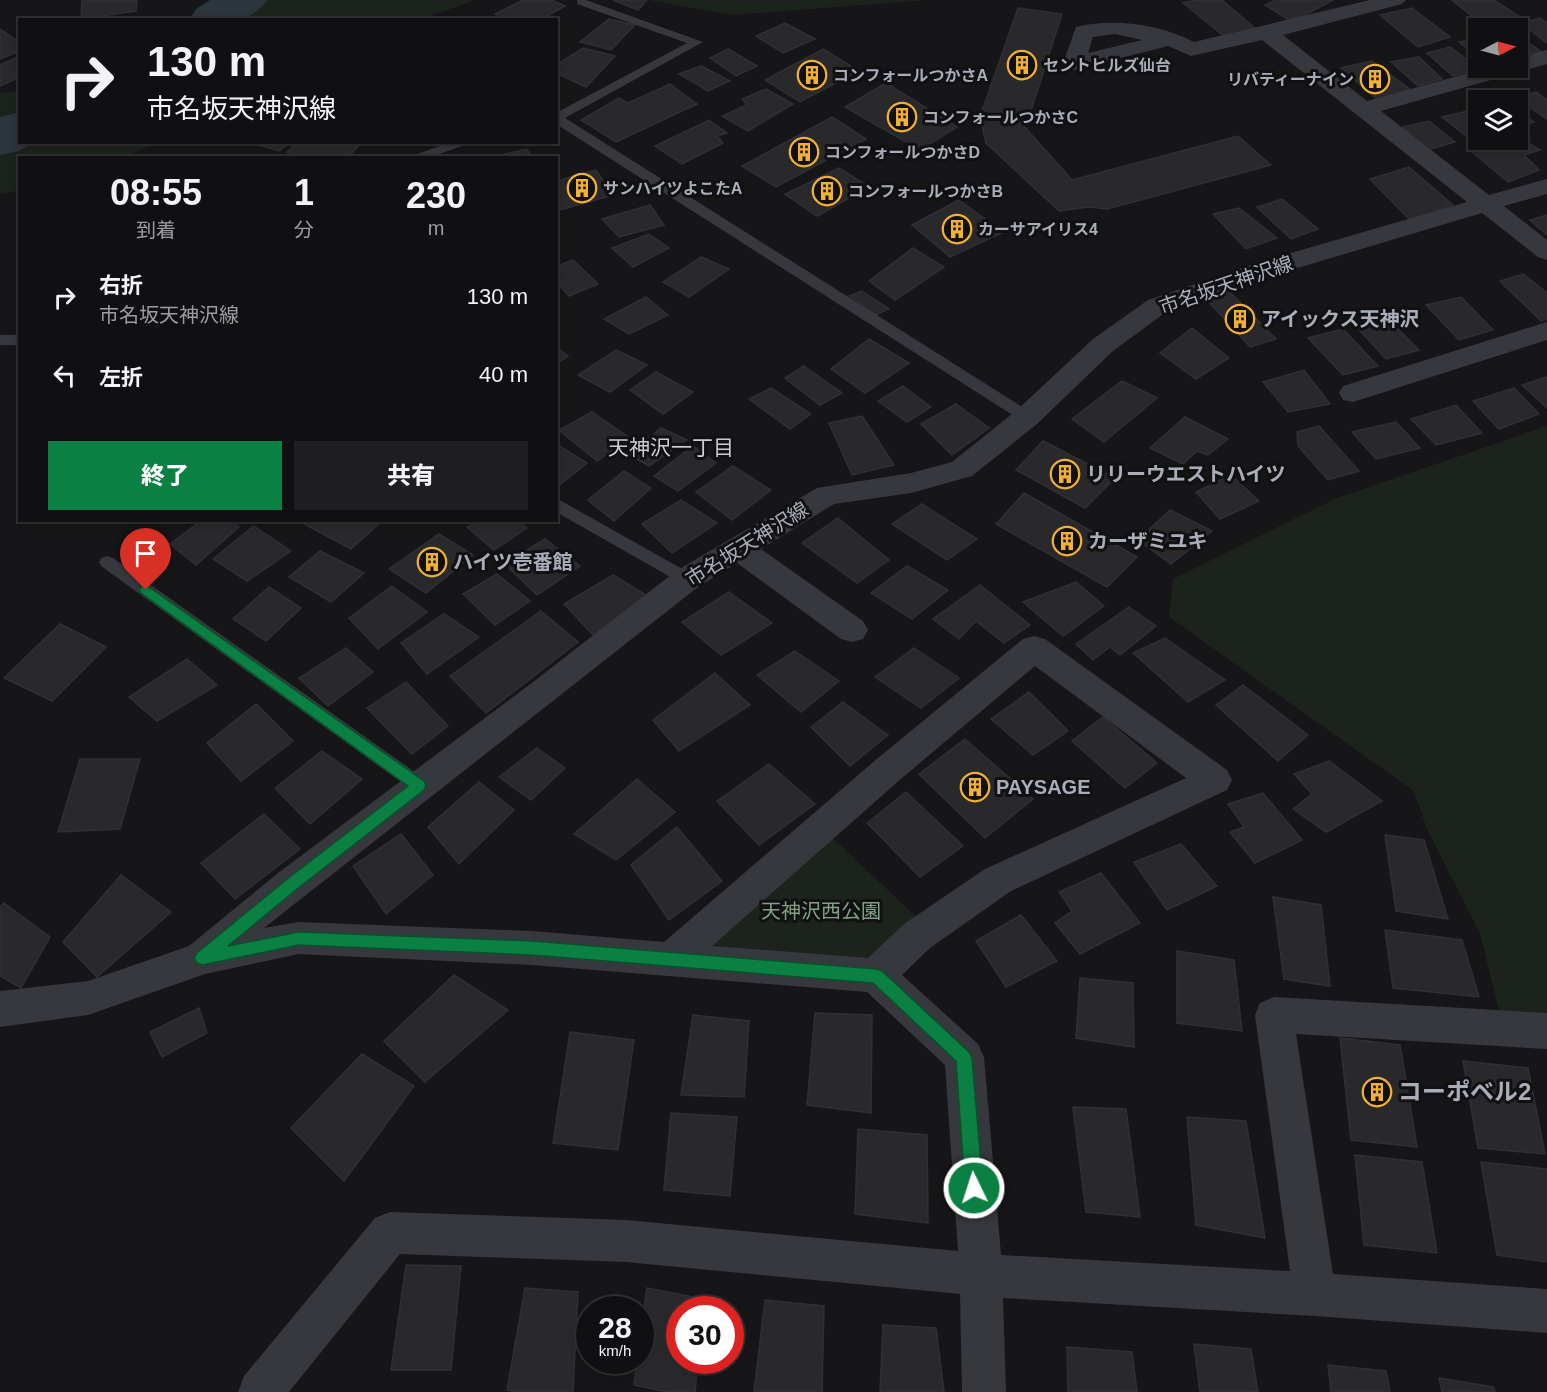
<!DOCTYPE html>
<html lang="ja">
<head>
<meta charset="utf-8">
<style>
  body { margin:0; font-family:Helvetica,"Noto Sans JP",sans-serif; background:#1e1e20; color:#f1f3f6; height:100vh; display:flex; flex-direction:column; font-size:22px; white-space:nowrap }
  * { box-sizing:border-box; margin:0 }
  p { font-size:20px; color:#9c9d9f }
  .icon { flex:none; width:33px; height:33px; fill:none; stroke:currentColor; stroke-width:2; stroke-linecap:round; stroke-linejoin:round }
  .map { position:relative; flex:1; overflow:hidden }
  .side { position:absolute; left:18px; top:156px; width:540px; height:366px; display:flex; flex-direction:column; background:#101012; border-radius:0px; box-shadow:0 3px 9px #0003,0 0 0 2px #303032 }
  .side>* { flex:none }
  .banner { position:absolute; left:18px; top:18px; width:540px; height:126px; border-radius:0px; box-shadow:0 3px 9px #0003,0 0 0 2px #303032; background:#101012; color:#f1f3f6; overflow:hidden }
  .needle { width:39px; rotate:84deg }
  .buttons { position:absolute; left:1468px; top:18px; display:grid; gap:12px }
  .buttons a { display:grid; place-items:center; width:60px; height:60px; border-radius:0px; background:#101012; box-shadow:0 3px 9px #0003,0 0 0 2px #303032; font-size:30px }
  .speed { position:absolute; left:576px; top:1296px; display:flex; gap:12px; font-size:30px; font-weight:700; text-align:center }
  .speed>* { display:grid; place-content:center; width:78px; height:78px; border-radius:50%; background:#101012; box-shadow:0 3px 9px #0003,0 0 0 2px #303032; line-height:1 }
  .speed small { font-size:15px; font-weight:400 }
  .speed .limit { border:9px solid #d22; background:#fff; color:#111 }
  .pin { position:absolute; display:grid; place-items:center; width:51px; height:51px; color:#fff; margin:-62px -26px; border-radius:50% 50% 50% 0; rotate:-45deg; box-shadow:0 0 6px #0007 }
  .pin .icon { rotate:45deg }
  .me { position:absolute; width:66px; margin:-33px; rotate:356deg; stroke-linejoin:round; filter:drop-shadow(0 0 4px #0008) }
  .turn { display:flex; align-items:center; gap:21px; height:126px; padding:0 30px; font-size:27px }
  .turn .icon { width:78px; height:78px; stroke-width:2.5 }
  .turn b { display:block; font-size:42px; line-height:51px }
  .eta { display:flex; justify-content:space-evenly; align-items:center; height:102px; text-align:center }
  .eta b { font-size:36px; font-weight:800; line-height:42px }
  .primary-button { display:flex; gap:12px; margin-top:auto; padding:12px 30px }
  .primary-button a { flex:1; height:69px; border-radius:0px; background:#0b8043; color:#fff; font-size:24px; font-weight:800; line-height:69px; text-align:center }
  .primary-button a+a { background:#1e1e20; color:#f1f3f6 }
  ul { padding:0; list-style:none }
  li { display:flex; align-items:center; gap:18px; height:78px; padding:0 30px }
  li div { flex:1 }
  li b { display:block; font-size:22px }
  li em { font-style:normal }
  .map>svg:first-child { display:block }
  .green { fill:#1c231d }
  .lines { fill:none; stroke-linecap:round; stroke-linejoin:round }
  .river { fill:#2c353c; fill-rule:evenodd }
  .building { fill:#29292c; stroke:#303034; stroke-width:1.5 }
  .lane { fill:#37383d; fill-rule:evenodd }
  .street { fill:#37383d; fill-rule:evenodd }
  .route { fill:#0b8043; stroke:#07532c; stroke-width:1.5 }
  .labels { text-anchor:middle; stroke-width:6; stroke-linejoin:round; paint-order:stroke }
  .far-poi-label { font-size:16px; font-weight:bold; fill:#a8adb8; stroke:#111113; text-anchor:start }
  .street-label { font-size:20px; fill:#a8adb8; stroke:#111113 }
  .poi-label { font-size:20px; font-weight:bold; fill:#a8adb8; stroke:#111113; text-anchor:start }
  .park-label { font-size:20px; fill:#7fa381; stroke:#111113 }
  .neighbourhood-label { font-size:21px; fill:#c9ccd4; stroke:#111113 }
  .near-poi-label { font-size:24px; font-weight:bold; fill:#a8adb8; stroke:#111113; text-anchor:start }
</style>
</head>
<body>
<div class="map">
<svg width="1547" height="1392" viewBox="0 0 1547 1392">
  <rect width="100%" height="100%" fill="#161618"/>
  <!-- green -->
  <path class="green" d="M220 0H475L422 19H184Z
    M649 0H927L731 15Z
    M19 91 20 142 154 143 127 157 20 158 19 191 0 193V93Z
    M1547 426V1031L1503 1028 1480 933 1427 829 1414 791 1169 617 1173 579 1337 498Z
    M822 828 928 928 876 976 671 959Z"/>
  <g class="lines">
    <!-- river -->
    <path class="river" d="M210 0H267C247 28 221 20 189 20L196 9Z
      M20 112V142H34L19 151 0 155V117Z"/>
  </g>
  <!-- building -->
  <path class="building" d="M82 0H137L136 11 81 19Z
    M523 0H552L565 6 540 20H504L495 14Z
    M613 0H647L638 10Z
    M1196 0H1222L1257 30 1225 37 1183 3Z
    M1276 0H1333L1292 22 1265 5Z
    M1452 0H1494L1520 17 1484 26Z
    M1018 8 1062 14 1028 120 1022 124 1072 180 1238 136 1271 165 1107 209 1089 207 1059 211 986 143 980 117Z
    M1412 8 1450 37 1418 47 1380 15Z
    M1540 18 1547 23V43L1521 23Z
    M609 19 635 25 611 50 580 42Z
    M785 23 815 39 783 53 756 36Z
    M0 29 20 43V51L0 59Z
    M1518 35 1543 53 1524 59 1518 55Z
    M1479 38V60L1459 42Z
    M1450 47 1480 69 1453 76 1427 53Z
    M583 48 615 56 586 87 556 73V65Z
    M728 49 757 66 736 76 710 58Z
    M823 49 859 71 800 102 765 80Z
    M20 56V77L0 86V65Z
    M1419 57 1442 79 1418 86 1391 62Z
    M1372 61 1411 90 1379 101 1341 68Z
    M701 66 730 81 708 91 679 74Z
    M886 83 957 127 920 150 845 107Z
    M670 84 697 104 616 142 581 120 619 98 628 103Z
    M766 89 793 104 748 131 722 116 747 105 742 99Z
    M1536 92 1547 100V119L1516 98Z
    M1472 110 1479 116V137L1471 140 1442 117Z
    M1518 110 1534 122 1518 127Z
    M832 117 866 139 776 187 742 166Z
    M709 120 727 133 717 136 723 143 682 164 655 146Z
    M1429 121 1455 142 1428 150 1403 127Z
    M1519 137 1540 150 1524 155 1539 170 1508 182 1471 151 1509 140H1518Z
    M248 142H289L280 151Z
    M297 142H362L347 158H309L287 152Z
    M526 149 534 158H488Z
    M1409 167 1453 205 1410 220 1370 179Z
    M839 168 869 187 817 216 785 194Z
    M596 170 613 195 556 211V181Z
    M1282 199 1318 229 1291 239 1257 207Z
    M959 200 1003 232 950 257 912 225Z
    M650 205 664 225 619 237 602 219Z
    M1239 208 1277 238 1246 249 1213 214Z
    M1547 215V235L1530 220Z
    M649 234 669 248 633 267 612 248Z
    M913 248 944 267 895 300 869 281Z
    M701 257 729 269 689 297 663 282Z
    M573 260 598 284 569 296 556 281V266Z
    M1523 274 1547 293V319L1541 321 1500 281Z
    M862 291 889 309 876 315 849 296Z
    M1230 292 1276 339 1250 347 1206 299Z
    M646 297 668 315 629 334 604 319Z
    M1461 297 1493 330 1459 340 1426 305Z
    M1383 314 1419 350 1386 359 1352 322Z
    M1192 328 1229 358 1196 379 1160 353Z
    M1343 329 1378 366 1343 375 1308 338Z
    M869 339 909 363 865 393 831 369Z
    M556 347 568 356 556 364Z
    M616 350 647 365 610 392 578 375Z
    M804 366 842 393 820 405 785 378Z
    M1304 370 1330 404 1288 412 1263 382Z
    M656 372 693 392 663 414 630 390Z
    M1547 377V408L1522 385Z
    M1122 381 1157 398 1104 442 1072 419Z
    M903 386 931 407 907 422 878 401Z
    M771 388 811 414 790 429 749 399Z
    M1514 388 1539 414 1499 429 1473 401Z
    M956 404 989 428 952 455 921 424Z
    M1456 405 1482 433 1436 445 1411 419Z
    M592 412 630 438 597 461 559 430Z
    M862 416 894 465 852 475 829 423Z
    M1185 417 1228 439 1208 455 1197 451 1183 464 1150 448Z
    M1396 422 1420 448 1376 459 1352 432Z
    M1319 426 1359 471 1328 480 1298 446 1297 432Z
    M661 428 687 440 649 466 628 454Z
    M1043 441 1115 478 1085 508 1016 470Z
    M556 444 587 463 557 487H556Z
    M693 446 716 463 678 491 654 476Z
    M733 466 771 490 732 520 696 492Z
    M624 471 651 488 614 521 588 500Z
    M1231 475 1259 501 1220 519 1196 492Z
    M1024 493 1137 557 1107 587 996 524Z
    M681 500 717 523 672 553 642 524Z
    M922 504 977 539 947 560 892 524Z
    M1170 510 1212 531 1171 564 1138 540Z
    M838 518 889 560 857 583 802 543Z
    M202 520H226L239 527 196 565 170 544Z
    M297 520H383L351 549Z
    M479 520H517L527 528 494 550 467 527Z
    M254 526 291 551 247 581 213 559Z
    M439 534 473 555 426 593 389 569Z
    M545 539 580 566 537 595 505 564Z
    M320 551 364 573 331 602 289 577Z
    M907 566 948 590 912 619 871 593Z
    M497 574 530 601 495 625 463 594Z
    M613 575 646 595 594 636 564 604Z
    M1076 582 1104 606 1063 636 1023 602Z
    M980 585 1030 625 1004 643 976 621 959 639 933 619Z
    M392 586 427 612 378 649 349 618Z
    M269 587 301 608 266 641 233 619Z
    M729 592 772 623 721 655 682 622Z
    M1129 607 1156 626 1120 655 1110 647 1093 660 1076 644Z
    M541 611 578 642 486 713 450 676Z
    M444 614 479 637 427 674 401 643Z
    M60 624 106 647 52 701 4 678Z
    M1165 638 1225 680 1188 702 1133 653Z
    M346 648 373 672 328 706 299 678Z
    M914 648 959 678 921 708 875 677Z
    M795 651 839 681 801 712 757 675Z
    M187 659 217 685 157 721 129 697Z
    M715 673 750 705 679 751 653 720Z
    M406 682 448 726 412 754 367 708Z
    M1243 685 1308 735 1278 761 1216 705Z
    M1029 692 1068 731 1033 755 991 719Z
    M843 702 888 735 850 766 811 727Z
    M256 704 293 741 241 781 207 743Z
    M1103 717 1157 763 1125 788 1072 741Z
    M965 739 1033 799 985 838 919 774Z
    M537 748 565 768 531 800 499 777Z
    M322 751 362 779 310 824 275 788Z
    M80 759H140L120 829 58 832Z
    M1329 761 1382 801 1326 832 1293 809 1312 794 1294 774Z
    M769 764 815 804 759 845 717 801Z
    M637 779 675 812 616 860 574 834Z
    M479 782 514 810 459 864 428 827Z
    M906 792 963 846 920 877 867 823Z
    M1263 793 1302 840 1255 863 1230 832 1244 827 1228 804Z
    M264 814 300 849 235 899 201 863Z
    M677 827 722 881 669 920 631 865Z
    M401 834 433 875 386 914 353 866Z
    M1385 835 1424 840 1448 919 1396 911Z
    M1181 844 1217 886 1167 910 1134 862Z
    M1101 873 1140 923 1080 954 1055 923 1072 911 1059 892Z
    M121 875 171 912 97 977 63 942Z
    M1273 897 1321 905 1330 986 1284 979Z
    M4 903 50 937 21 988 0 976V907Z
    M1021 915 1057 961 1006 987 976 941Z
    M1385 930 1462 940 1479 997 1393 988Z
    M1177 951 1234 960 1242 1031 1177 1023Z
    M454 975 508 1010 425 1082 384 1041Z
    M1080 978 1133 983 1134 1047 1076 1038Z
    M199 1008 207 1033 162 1057 150 1032Z
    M815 1013 872 1015 871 1113 807 1105Z
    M693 1015 749 1021 744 1097 681 1095Z
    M570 1032 634 1040 618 1150 553 1143Z
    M1340 1038 1400 1045 1417 1147 1351 1140Z
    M362 1054 414 1086 344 1181 291 1128Z
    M1463 1061 1528 1068 1545 1154 1478 1148Z
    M1073 1107 1126 1109 1140 1217 1086 1212Z
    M671 1113 737 1117 730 1196 664 1190Z
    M1187 1117 1246 1121 1265 1238 1196 1225Z
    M858 1129 927 1135 928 1223 855 1214Z
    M1355 1155 1422 1162 1437 1253 1364 1245Z
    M1481 1162 1547 1169V1262L1497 1255Z
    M406 1265 461 1266 451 1370H391Z
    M525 1288 578 1292 573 1392H520L507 1390Z
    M647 1288 704 1299 703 1310H680V1360H698L695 1392H667L634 1385 637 1360H640V1335Z
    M765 1300 824 1306 822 1392H754Z
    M883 1325 936 1328 944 1392H880Z
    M1194 1344 1251 1349 1258 1392H1200Z
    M1067 1347 1132 1352 1137 1392H1068Z
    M1328 1365 1386 1371 1390 1392H1331Z
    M1439 1378 1493 1387 1495 1392H1442Z"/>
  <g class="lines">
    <!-- lane -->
    <path class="lane" d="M577 0H586L703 42 565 118 1032 413 1035 417 1032 421H1022L556 124V113L687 43 577 4Z
      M451 142H473L428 158H406Z
      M0 335H20V345H0Z
      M556 498 693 575 695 579 693 583 687 585 681 583 556 512Z
      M107 556 113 558 426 780 428 785 426 790 419 793 412 790 101 566 99 562 101 558Z"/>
    <!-- street -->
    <path class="street" d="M1370 0H1406L1402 4 1283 35 1367 101 1487 68H1518V58L1547 50V64L1381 111 1489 195 1547 179V194L1504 206 1547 240V260L1538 257 1482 213 1271 276 1166 312 1113 351 1037 424 972 476 911 493 834 504 761 549 863 621 868 630 863 639 852 642 841 639 737 563 698 587 264 928 299 922 532 931 664 942 878 758 1023 639 1034 636 1045 639 1227 770 1232 780 1227 790 1011 891 930 948 902 975 978 1044 984 1057 1001 1255 1290 1271 1255 1015 1260 1003 1274 997 1547 1013V1049L1296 1034 1333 1274 1547 1289V1333L1315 1316 1003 1298 1006 1392H962L960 1294 626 1262 400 1254 289 1392H238L244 1376 375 1218 390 1212 626 1220 958 1251 945 1065 867 992 532 965 299 954 205 974 88 1015 0 1027V991L88 981 189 946 278 873 533 682 676 571 817 488 911 473 952 462 1017 410 1093 339 1148 300 1253 264 1467 202 1262 40 1191 56 1168 46 1074 70 1066 68 1063 63 1076 27C1114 18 1159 24 1194 42ZM1115 34 1142 40 1088 53 1093 37ZM1035 666 1186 778 985 869 904 924 868 958 712 946 902 778Z
      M1547 322V340L1353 402 1343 400 1339 393 1343 386Z"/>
  </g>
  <!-- route -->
  <path class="route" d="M146 585 424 781 426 785 424 790 297 889 228 946 299 932 532 941 876 969 882 971 969 1052 972 1058 983 1188 980 1194 974 1196 968 1194 965 1188 956 1061 873 983 532 955 299 945 202 965 197 963 194 958 197 953 286 880 408 786 141 593 139 590 141 587Z"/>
  <!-- icons -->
  <defs>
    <g id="building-ring" transform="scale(1.5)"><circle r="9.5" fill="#111113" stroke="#f2b134" stroke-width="1.5"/><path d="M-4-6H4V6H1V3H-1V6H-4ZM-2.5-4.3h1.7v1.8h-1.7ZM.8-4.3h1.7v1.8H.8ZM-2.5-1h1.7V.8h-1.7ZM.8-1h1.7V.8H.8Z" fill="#f2b134"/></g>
  </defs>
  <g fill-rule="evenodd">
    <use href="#building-ring" x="1022" y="65"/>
    <use href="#building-ring" x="812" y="75"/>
    <use href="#building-ring" x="1375" y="79"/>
    <use href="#building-ring" x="902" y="117"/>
    <use href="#building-ring" x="804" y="152"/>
    <use href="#building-ring" x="582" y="188"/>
    <use href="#building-ring" x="827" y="191"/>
    <use href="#building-ring" x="957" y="229"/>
    <use href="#building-ring" x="1240" y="319"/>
    <use href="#building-ring" x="1065" y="474"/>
    <use href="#building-ring" x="1067" y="541"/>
    <use href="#building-ring" x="432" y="562"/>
    <use href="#building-ring" x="975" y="787"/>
    <use href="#building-ring" x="1377" y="1092"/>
  </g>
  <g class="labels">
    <!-- far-poi labels -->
    <g class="far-poi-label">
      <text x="1043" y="71">セントヒルズ仙台</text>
      <text x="833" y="81">コンフォールつかさA</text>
      <text x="1354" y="85" text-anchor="end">リバティーナイン</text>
      <text x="923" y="123">コンフォールつかさC</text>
      <text x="825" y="158">コンフォールつかさD</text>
      <text x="603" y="194">サンハイツよこたA</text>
      <text x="848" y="197">コンフォールつかさB</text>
      <text x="978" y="235">カーサアイリス4</text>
    </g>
    <!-- street labels -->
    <g class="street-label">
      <text transform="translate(1226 285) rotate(-19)" y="7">市名坂天神沢線</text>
      <text transform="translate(747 544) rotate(-32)" y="7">市名坂天神沢線</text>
    </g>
    <!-- poi labels -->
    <g class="poi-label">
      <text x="1261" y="326">アイックス天神沢</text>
      <text x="1086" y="481">リリーウエストハイツ</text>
      <text x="1088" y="548">カーザミユキ</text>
      <text x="453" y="569">ハイツ壱番館</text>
      <text x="996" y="794">PAYSAGE</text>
    </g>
    <!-- park labels -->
    <g class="park-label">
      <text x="821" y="918">天神沢西公園</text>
    </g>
    <!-- neighbourhood labels -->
    <g class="neighbourhood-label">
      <text x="671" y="455">天神沢一丁目</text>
    </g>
    <!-- near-poi labels -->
    <g class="near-poi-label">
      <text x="1398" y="1100">コーポベル2</text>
    </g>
  </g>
</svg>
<div class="buttons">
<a><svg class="needle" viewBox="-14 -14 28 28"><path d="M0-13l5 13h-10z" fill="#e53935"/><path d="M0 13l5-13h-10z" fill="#9c9d9f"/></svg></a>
<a><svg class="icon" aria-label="layers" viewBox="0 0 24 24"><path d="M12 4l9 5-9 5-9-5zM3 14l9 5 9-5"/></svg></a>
</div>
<div class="speed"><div>28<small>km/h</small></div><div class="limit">30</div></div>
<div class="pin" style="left:146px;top:590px;background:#d93025"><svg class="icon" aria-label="arrive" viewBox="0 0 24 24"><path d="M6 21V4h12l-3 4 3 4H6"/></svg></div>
<svg class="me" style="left:974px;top:1188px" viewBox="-20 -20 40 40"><circle r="17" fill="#0b8043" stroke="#fff" stroke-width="3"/><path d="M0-11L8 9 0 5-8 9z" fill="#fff"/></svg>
<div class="banner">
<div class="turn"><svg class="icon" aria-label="right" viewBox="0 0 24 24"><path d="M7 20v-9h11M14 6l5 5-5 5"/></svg><div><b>130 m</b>市名坂天神沢線</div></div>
</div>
<section class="side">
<div class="eta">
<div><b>08:55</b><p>到着</p></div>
<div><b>1</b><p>分</p></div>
<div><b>230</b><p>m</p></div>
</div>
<ul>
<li><svg class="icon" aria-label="right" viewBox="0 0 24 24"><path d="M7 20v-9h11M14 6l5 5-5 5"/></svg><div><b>右折</b><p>市名坂天神沢線</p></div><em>130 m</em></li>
<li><svg class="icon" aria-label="left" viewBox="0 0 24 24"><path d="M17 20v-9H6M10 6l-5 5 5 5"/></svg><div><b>左折</b></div><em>40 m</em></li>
</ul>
<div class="primary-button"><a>終了</a><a>共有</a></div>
</section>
</div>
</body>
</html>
